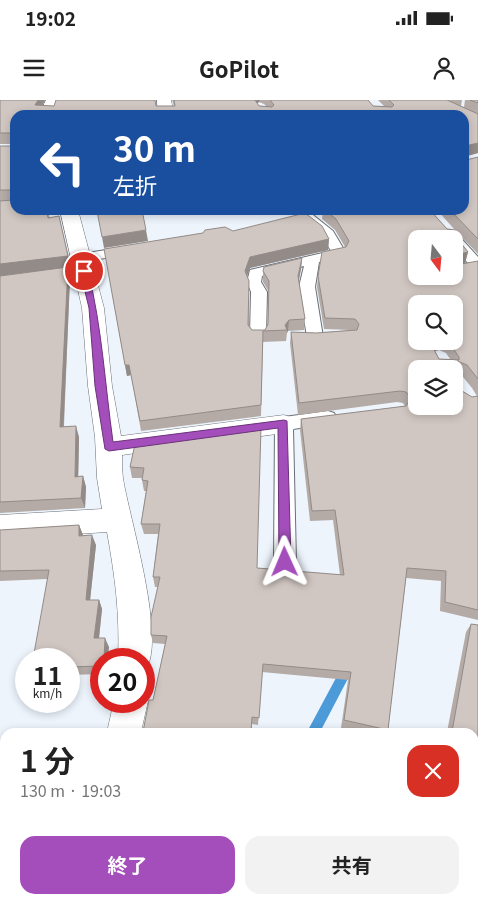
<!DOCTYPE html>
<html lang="ja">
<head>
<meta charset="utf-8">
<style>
  body { margin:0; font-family:Georgia,"Noto Sans JP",serif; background:#f2f2f2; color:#222; height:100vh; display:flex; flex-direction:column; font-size:19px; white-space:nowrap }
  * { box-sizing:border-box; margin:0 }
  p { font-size:16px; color:#767676 }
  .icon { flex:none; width:28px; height:28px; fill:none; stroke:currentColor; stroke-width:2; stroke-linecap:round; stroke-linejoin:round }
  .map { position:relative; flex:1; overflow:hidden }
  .details { position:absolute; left:0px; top:628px; width:479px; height:176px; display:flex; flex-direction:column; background:#fff; border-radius:15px 15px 0 0; box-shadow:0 2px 8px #0003 }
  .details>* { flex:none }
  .hud { position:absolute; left:10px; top:10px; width:459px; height:105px; border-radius:15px; box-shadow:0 2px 8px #0003; background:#1a4fa0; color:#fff; overflow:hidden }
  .needle { width:32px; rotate:164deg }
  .fabs { position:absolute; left:408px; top:130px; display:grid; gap:10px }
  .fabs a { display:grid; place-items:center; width:55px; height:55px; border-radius:10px; background:#fff; box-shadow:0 2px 8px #0003; font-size:25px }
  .speed { position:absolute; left:15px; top:548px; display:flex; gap:10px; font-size:25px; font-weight:700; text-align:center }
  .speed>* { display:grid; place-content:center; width:65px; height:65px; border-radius:50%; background:#fff; box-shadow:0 2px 8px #0003; line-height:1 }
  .speed small { font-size:12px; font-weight:400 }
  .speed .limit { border:8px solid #d22; background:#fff; color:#111 }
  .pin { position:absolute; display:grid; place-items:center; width:42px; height:42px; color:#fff; margin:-21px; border:2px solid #fff; border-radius:50%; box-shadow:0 1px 5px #0007 }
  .me { position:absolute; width:55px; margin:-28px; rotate:359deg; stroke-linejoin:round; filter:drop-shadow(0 0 4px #0008) }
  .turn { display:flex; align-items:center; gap:18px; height:105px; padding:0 20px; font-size:22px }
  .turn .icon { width:65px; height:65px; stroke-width:2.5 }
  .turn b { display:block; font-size:35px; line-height:42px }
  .round { display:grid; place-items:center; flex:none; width:52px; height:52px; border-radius:15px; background:#f2f2f2 }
  .headline { display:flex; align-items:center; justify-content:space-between; height:85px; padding:0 20px }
  h1 { font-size:30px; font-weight:700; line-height:38px }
  .action { display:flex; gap:10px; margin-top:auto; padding:10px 20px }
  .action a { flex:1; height:58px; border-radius:15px; background:#a44ebb; color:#fff; font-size:20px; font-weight:700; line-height:58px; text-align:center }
  .action a+a { background:#f2f2f2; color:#222 }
  .status { display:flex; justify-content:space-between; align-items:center; height:35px; padding:0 25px; background:#fff; direction:ltr }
  .status svg { height:14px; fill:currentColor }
  header { display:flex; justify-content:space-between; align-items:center; height:65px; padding:0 20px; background:#fff; font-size:22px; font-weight:700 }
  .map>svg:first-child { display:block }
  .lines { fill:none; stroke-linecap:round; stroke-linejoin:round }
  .stream { fill:#4c9ad7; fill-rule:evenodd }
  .service-casing { stroke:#6a7077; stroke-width:2 }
  .minor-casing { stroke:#6a7077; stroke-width:1 }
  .service { fill:#fff; fill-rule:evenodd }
  .minor { fill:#fff; fill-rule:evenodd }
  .wall { fill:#b4aba7; fill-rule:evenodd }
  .shaded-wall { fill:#928b88 }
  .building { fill:#d1c7c2; stroke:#928b88; fill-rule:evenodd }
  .route { fill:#a44ebb; stroke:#6b337a }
</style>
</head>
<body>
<div class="status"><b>19:02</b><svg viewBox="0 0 49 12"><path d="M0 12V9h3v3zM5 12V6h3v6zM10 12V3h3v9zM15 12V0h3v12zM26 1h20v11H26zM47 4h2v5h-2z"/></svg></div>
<header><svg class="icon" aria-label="menu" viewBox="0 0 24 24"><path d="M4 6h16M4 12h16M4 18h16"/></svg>GoPilot<svg class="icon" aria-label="person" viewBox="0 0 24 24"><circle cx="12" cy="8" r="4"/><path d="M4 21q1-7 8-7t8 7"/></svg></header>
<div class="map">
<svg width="478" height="803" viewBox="0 0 478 803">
  <rect width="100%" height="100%" fill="#edf4fc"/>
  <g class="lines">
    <!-- stream -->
    <path class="stream" d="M348 561 352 563 354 567 320 632H307L344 563Z
      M240 799H254L253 803H239Z"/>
    <!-- service casing -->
    <g class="service-casing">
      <path id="service" d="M298 110H312L313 115 333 131 346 153 344 156 319 162 315 187 323 237 321 241 315 242 309 241 307 237 299 187 304 166 262 176 261 182 267 192 266 235 264 239 258 240 252 239 250 235 251 192 247 182 250 170 331 151 322 136 302 120Z
        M454 135 459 136 478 157V170L473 169 454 147V139H447Z
        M131 146 136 147 138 150 136 153 81 162 76 161 74 158 76 155 81 154Z
        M84 167 89 168 91 171 89 174 0 186V178Z
        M328 311 334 313 337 318 334 323 293 329 296 462 293 468 285 471 277 468 274 462 275 324 278 319 284 317Z
        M474 663 478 664V690L474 689Z
        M367 799H396L395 803H365Z"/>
    </g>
    <!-- minor casing -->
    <g class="minor-casing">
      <path id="minor" d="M46 0H60L55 15H39Z
        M157 0H171L174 15H158Z
        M60 110H78L104 208 112 286 121 336 284 315 293 318 297 324 293 330 284 333 122 355C122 363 122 370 123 378 128 413 169 546 144 571V559H118C120 514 115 476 107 432L0 439V415L102 409 97 378 95 337 88 286 82 208Z
        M144 591 148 601 141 632H107L114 601H144Z
        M70 799H110L109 803H69Z"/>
    </g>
    <!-- service -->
    <use href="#service" class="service"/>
    <!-- minor -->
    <use href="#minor" class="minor"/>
  </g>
  <!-- wall -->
  <path class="wall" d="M0 0H45L42 6H174L172 0H368L373 6H384L378 0H462L461 6 464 7 465 0H478V53L466 56V60L478 57V154L455 130 456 137 468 152 465 163 456 165 478 161V520L440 511 441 481 406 478 388 630 387 632H362L341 628 348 580 262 572 258 625 252 624 153 600 165 544 153 543 151 535 158 487H155L153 477 158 434H144L141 424 146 391H144L142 380V378H132L130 367 135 344 257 468 340 475 333 420 310 421 300 330 301 319 405 306 403 303 397 302 298 315 290 243 291 232 316 233 350 230 324 229 317 187 318 176 345 147 335 130 322 119 323 110H430L447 129 455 130 437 110H464V15H15L50 118 71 167H68L70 178 64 326 79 337 78 377 83 376 86 387 85 408 0 413V46H13L14 44H0ZM259 2 264 4 266 6H259L257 4ZM416 139 454 176H416ZM454 204V241H416ZM439 250 446 253 450 259H439L435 251ZM416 269H454V306H416ZM457 274 463 277 472 288 477 296 472 297 462 291 457 281Z
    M233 131 329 139 328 150 250 168 247 176 249 225 252 230H265L268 224 269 192 263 182V171L302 158 301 169 299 181 305 219 304 230 288 231 287 233 286 241 263 242 261 316 141 331 131 275 127 276 104 149Z
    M79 425 83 435 96 445 90 500H99L102 509 99 538 109 547 101 559V574L69 575V559L47 479 0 481V430Z
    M471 524 478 525V659L474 658V632H447L466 532Z
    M0 666 5 667V777L0 776Z
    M155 799H215L214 802 200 800 199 803H154Z
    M302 799H328L327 803H311Z
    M440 799H474L478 803H440Z"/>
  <!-- shaded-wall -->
  <path class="shaded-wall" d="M38 0H45L37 15 35 5Z
    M252 0H260L259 2 252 7Z
    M478 43V53L464 57 465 46Z
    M59 116 71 167H68L70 178 63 338 0 176V164Z
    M146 130 148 141 104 148 102 137Z
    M329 139 328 150 250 168 245 182V171L250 157Z
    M468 152 465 163 454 166 456 155Z
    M302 158 301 169 297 187 298 176Z
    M289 220 288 231 287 233V230L285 225Z
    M435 241H441L439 250 431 252 432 246Z
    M125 265H129L131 275 127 276Z
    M76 326 79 337 78 388 75 377Z
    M83 376 86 387 85 408 81 398Z
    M79 425 83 435 79 436Z
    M92 435 96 445 89 510 86 500Z
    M99 500 102 509 98 547 94 538Z
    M105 538 109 547 108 559H104Z
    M0 653 2 655 0 661Z"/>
  <!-- building -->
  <path class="building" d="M0 0H38L35 5 54 6 56 0H155L156 6H175L174 0H255L259 6 272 7 274 5 270 0H368L373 6 392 7 394 5 389 0H447L478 14V43L465 46 466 60 478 57V139L450 110H464V15H15V110H47L48 118 59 116 68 156 0 164V101L13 100V90H0V46H13L14 33H0Z
    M470 0H478V3Z
    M106 110H142L146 130 102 137 97 111Z
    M325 110H430L447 129 455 130 456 137 468 152 456 155V165L478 161V279L467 265 457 261V281L462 291 472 297 478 296V510L445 502 446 471 407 468 388 630 344 620 351 572 263 564 259 618 252 617 251 632H143L149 600H153L167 536 151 535V517L160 477H153L160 424H141L148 381 142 380 144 368 130 367 135 344 261 327 257 468 344 475 335 410 312 411 301 319 406 306 411 298 406 292 400 291 299 303 291 232 316 233 357 230 359 224 355 219 325 218 318 176 322 152 346 147 349 141 336 119ZM416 139H454V176H416V170L414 166 416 163ZM416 204H454V241H448L459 257V260L439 259 432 246 435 241H416ZM416 269H454V306H416Z
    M305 113 322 126 329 139 250 157 245 171 249 181 248 225 252 230H265L268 224 269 181 263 171 264 167 302 158 298 176 305 219 289 220 285 225 287 230 263 231 261 305 140 321 129 265H125L104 149 203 133 205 130 225 127 233 131Z
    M68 167 60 327 76 326 75 377 83 376 81 398 0 402V176Z
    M79 425V436L92 435 86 500H99L94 538H105L104 559H101V566L69 567V559H33L49 470 0 471V430Z
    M471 524 478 525V651L474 650V632H452Z
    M0 666 5 667V774L0 773Z
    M474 703 478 705V803H447L448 799H474Z
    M155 799H198L197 803H154Z
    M312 799H328L327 803H321Z"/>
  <!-- route -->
  <path class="route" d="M81 169 88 171C102 227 105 285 113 342L284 320 287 321 291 462 289 466 285 467 280 466 279 462 278 328 109 351 105 349 95 286 89 208 80 171Z"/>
</svg>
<div class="fabs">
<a><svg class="needle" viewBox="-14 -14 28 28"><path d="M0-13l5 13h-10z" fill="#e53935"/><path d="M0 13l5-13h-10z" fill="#767676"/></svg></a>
<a><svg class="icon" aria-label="search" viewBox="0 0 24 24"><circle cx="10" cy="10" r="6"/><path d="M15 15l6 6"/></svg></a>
<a><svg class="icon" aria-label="layers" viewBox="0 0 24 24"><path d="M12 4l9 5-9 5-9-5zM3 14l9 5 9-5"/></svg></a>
</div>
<div class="speed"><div>11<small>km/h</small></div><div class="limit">20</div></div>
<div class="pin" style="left:84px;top:171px;background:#d93025"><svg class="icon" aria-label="arrive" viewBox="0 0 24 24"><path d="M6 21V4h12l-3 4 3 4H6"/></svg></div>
<svg class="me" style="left:285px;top:462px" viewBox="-20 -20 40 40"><path d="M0-17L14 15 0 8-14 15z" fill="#a44ebb" stroke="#fff" stroke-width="4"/></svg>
<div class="hud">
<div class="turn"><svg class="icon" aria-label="left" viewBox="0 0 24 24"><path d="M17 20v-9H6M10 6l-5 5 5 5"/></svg><div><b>30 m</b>左折</div></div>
</div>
<section class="details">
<div class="headline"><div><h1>1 分</h1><p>130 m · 19:03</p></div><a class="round" style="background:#d93025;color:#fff"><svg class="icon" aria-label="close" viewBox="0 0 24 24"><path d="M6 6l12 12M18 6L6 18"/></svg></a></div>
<div class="action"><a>終了</a><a>共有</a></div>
</section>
</div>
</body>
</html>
